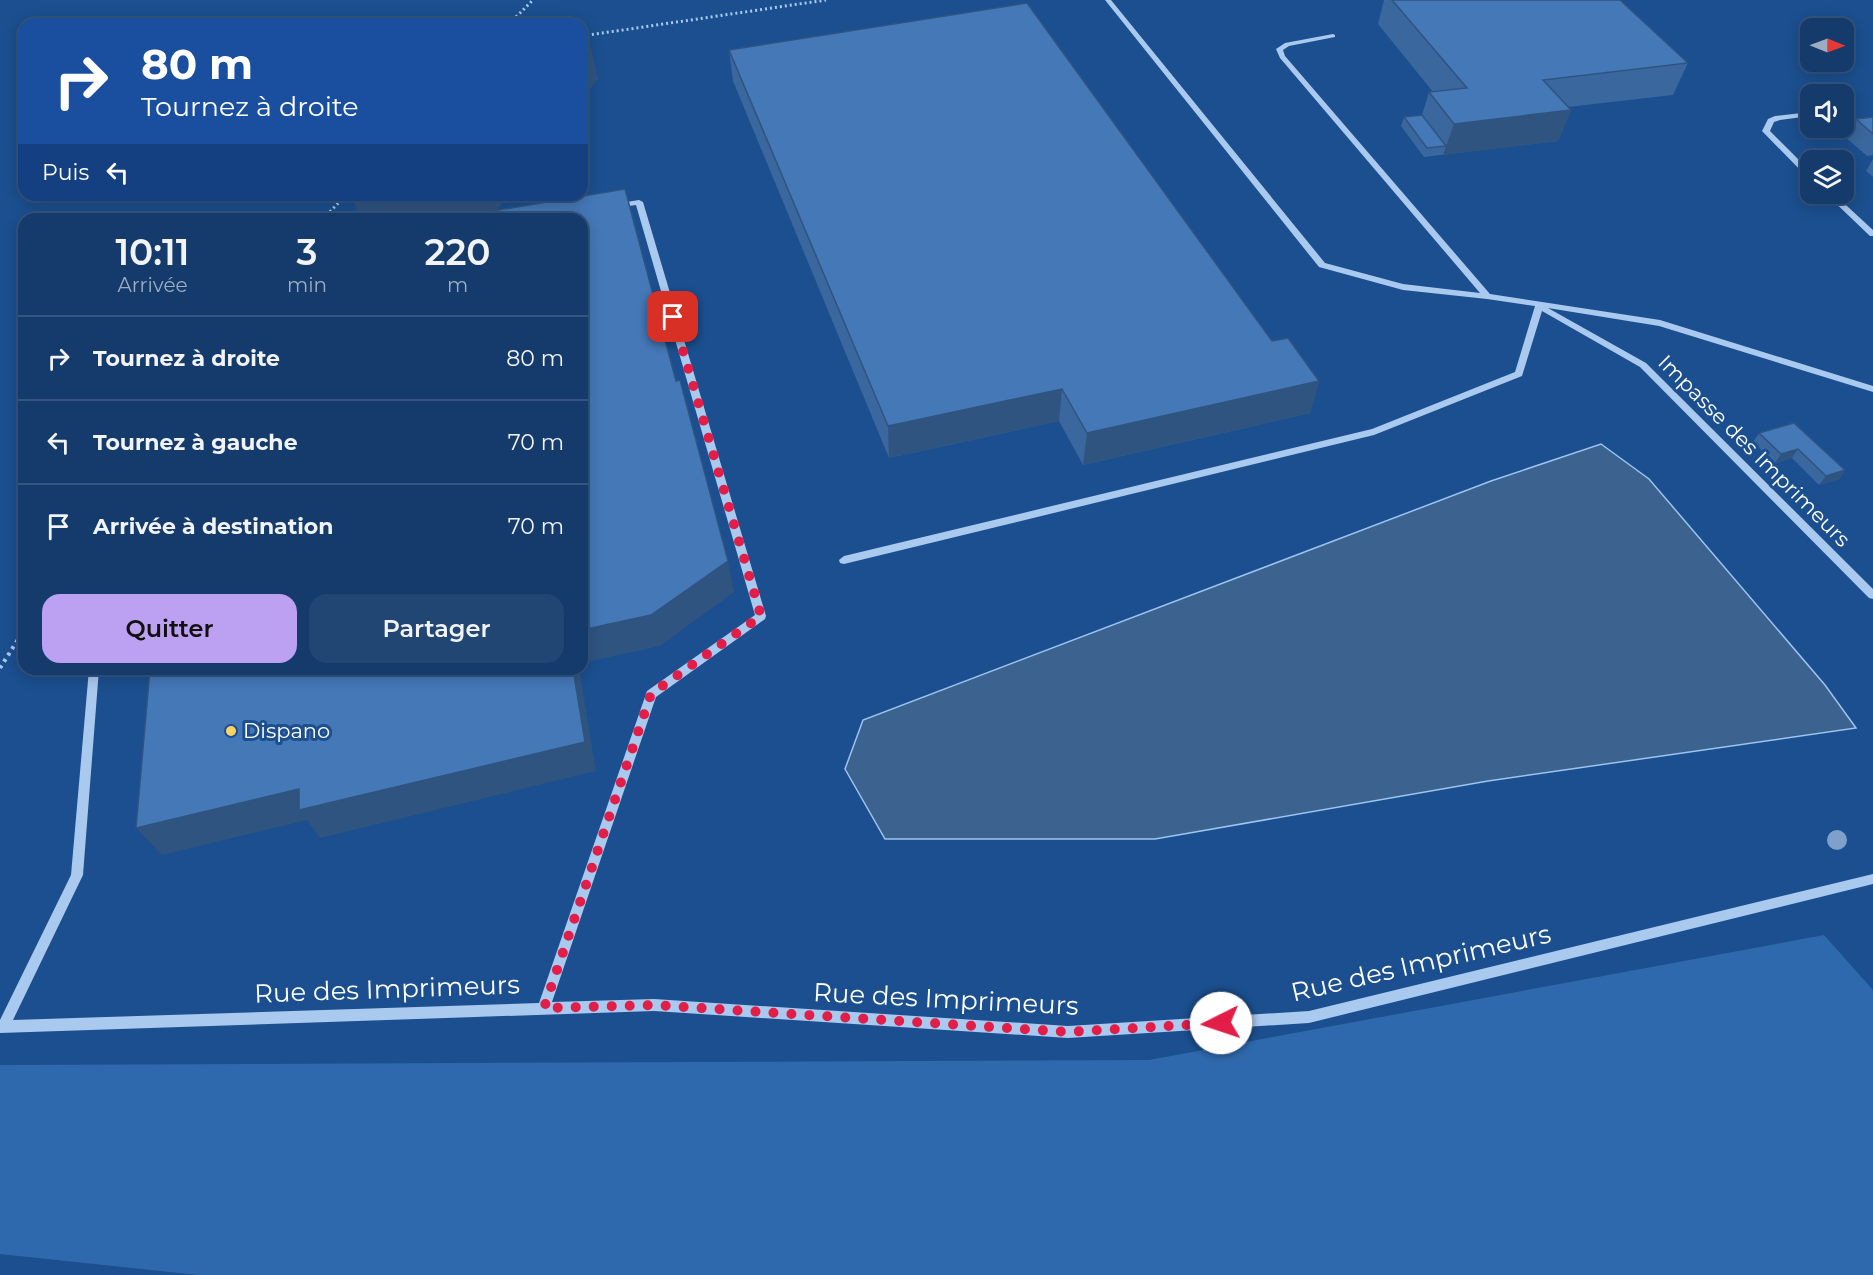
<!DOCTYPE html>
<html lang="fr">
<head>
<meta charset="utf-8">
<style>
  body { margin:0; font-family:Montserrat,sans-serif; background:#214673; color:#f1f3f6; height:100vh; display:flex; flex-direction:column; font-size:22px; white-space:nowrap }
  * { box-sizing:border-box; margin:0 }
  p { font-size:20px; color:#9dadc1 }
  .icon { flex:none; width:33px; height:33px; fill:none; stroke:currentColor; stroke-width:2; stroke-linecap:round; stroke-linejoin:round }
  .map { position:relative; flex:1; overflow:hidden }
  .details { position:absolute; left:18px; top:213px; width:570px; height:462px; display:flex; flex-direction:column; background:#143b6b; border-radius:18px; box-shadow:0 3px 15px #0003,0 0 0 2px #33557e }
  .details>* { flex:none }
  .hud { position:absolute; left:18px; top:18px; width:570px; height:183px; border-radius:18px; box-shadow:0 3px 15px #0003,0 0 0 2px #33557e; background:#1a4fa0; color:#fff; overflow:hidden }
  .needle { width:39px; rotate:91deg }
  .tools { position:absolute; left:1800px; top:18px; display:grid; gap:12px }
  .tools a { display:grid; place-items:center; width:54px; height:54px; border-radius:12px; background:#143b6b; box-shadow:0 3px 15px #0003,0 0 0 2px #33557e; font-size:30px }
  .pin { position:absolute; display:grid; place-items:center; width:51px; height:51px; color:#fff; margin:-26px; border-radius:12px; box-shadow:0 3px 9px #0006 }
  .me { position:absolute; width:66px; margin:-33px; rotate:266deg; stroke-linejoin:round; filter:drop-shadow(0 0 4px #0008) }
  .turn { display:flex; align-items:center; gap:21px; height:126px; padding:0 24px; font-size:27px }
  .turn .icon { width:78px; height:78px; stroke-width:2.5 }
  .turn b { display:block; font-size:42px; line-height:51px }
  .then { display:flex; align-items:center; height:57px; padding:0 24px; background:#0003; gap:12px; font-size:22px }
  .eta { display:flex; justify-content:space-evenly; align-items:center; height:102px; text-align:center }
  .eta b { font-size:36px; font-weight:600; line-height:42px }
  .button { display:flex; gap:12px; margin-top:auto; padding:12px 24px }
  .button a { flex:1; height:69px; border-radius:18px; background:#bca0f2; color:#111; font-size:24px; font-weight:600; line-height:69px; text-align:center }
  .button a+a { background:#214673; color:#f1f3f6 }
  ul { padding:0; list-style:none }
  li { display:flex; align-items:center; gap:18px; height:84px; padding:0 24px; border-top:2px solid #33557e }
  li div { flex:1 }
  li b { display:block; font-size:22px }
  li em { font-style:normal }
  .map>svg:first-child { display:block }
  .green { fill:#2e69ad }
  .water { fill:#3c6290; stroke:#9cc4f0; stroke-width:1.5 }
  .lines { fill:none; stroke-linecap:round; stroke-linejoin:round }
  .path-far1 { stroke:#a9c9ee; stroke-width:3; stroke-dasharray:2 3; stroke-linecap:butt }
  .path { stroke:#a9c9ee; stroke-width:4; stroke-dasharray:3 4.5; stroke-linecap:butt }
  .minor { fill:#a9c9ee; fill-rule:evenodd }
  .tree { fill:#7ea0ca }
  .wall { fill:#3a679d }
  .shaded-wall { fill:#305480 }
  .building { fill:#4478b7; stroke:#305480; stroke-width:1.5 }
  .route { stroke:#e11d48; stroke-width:10; stroke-dasharray:0 18 }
  .poi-dot { fill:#ffd166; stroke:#1b4f8f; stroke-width:2 }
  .labels { text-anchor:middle; stroke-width:6; stroke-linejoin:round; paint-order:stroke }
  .street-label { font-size:21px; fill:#fff; stroke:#1b4f8f }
  .poi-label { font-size:21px; fill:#fff; stroke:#1b4f8f; text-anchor:start }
  .near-street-label { font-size:26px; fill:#fff; stroke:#1b4f8f }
</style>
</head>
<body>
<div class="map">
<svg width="1873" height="1275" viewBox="0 0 1873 1275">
  <rect width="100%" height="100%" fill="#1b4f8f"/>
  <!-- green -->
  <path class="green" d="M1824 935 1873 990V1275H198L0 1254V1065L1149 1060Z"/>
  <!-- water -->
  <path class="water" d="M1601 444 1649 479 1825 685 1856 728 1488 781 1155 839H885L845 769 863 720 1491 481Z"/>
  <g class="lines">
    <!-- path-far1 -->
    <path class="path-far1" d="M509 24 533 0
      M582 36 826 0
      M323 219 346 195"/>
    <!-- path -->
    <path class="path" d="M0 668 24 630"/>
    <!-- minor -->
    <path class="minor" d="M1105 0H1111L1325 263 1403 284 1480 293 1280 58 1276 49 1285 43 1333 34 1335 35V37L1289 46 1283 50 1285 56 1490 294 1660 320 1873 386V392L1659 326 1548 308 1646 363 1873 589V599L1869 598 1640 367 1542 311 1522 376 1374 435 844 564 840 563 839 560 844 556 1372 429 1515 372 1535 306 1487 299 1403 290 1319 267Z
      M1851 108 1855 110 1854 112 1844 113V109Z
      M1810 112V116L1780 120 1774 122 1770 131 1810 171V177H1807L1762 131 1768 119 1775 116Z
      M1826 194H1834L1873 230V236H1870Z
      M639 200 643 202 766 616 765 619 656 697 552 1002 654 999 1068 1026 1309 1011 1873 874V884L1309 1023 1068 1038 654 1011 0 1033V1020L71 875 89 669H99L83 875 13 1020 539 1003 647 691 755 615 636 205 615 208 611 206 615 204Z"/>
  </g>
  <!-- trees -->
  <circle class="tree" cx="1837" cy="840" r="10"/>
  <!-- wall -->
  <path class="wall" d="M1384 0H1620L1688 63 1673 95 1568 107 1571 110 1558 141 1424 157 1401 126 1404 117 1422 115 1429 92H1433L1378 24Z
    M729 50 1272 341 1319 381 1310 413 1083 465 1059 421 889 458 733 81Z
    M1873 117V155L1867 156 1845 137 1856 119Z
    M1873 159V177L1866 171Z
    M1759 433 1845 470 1839 479 1819 485 1792 458 1775 463 1753 442Z"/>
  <!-- shaded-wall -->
  <path class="shaded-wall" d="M591 48 598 79 582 100V60Z
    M1571 110 1558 141 1443 155 1454 124Z
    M375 195H509L497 210 439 219H360L352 198Z
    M1319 381 1310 413 1083 465 1087 433Z
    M1062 389 1059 421 889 458 888 426Z
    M1798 449 1792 458 1775 463 1781 454Z
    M1845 470 1839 479 1819 485 1826 476Z
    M728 561 734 592 660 646 582 663V630Z
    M573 669H579L596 771 320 838 307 820 162 855 136 828Z"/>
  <!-- building -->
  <path class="building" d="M1392 0H1620L1688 63 1543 80 1571 110 1454 124 1429 92 1467 88Z
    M1027 3 1272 341 1288 338 1319 381 1087 433 1062 389 888 426 729 50Z
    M582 48H591L582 60Z
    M1422 115 1446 146 1427 148 1404 117Z
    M1873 117V134L1856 119Z
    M625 189 676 381 680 380 728 561 651 615 582 630V219H444Z
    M355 195H375L352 198Z
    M1794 423 1845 470 1826 476 1798 449 1781 454 1759 433Z
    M150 669H573L585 742 299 810V789L136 828Z"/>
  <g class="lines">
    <!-- route -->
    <path class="route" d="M673 317 761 616 651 694 544 1008 654 1005 1068 1032 1221 1023"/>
  </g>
  <!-- markers -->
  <circle class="poi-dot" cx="231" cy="731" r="6"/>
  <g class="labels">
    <!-- street labels -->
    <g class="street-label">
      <text transform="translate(1754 451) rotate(45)" y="7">Impasse des Imprimeurs</text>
    </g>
    <!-- poi labels -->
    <g class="poi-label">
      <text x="243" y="738">Dispano</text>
    </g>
    <!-- near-street labels -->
    <g class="near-street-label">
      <text transform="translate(1421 963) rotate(-13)" y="9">Rue des Imprimeurs</text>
      <text transform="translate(387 989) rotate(-2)" y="9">Rue des Imprimeurs</text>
      <text transform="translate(946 999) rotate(3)" y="9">Rue des Imprimeurs</text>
    </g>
  </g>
</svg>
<div class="tools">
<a><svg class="needle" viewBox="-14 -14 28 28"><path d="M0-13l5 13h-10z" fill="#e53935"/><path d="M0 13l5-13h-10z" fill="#9dadc1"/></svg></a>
<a><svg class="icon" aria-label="sound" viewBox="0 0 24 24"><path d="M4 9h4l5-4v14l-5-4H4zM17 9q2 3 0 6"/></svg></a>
<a><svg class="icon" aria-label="layers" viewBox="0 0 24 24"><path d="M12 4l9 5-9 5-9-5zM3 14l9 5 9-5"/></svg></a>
</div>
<div class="pin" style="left:673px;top:317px;background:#d93025"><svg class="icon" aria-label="arrive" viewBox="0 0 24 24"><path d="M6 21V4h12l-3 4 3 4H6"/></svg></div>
<svg class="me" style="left:1221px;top:1023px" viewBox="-20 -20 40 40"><circle r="19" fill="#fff"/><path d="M0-13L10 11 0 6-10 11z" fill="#e11d48"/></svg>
<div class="hud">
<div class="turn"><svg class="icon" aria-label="right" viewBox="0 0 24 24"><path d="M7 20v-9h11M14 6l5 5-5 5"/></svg><div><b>80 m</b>Tournez à droite</div></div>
<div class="then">Puis<svg class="icon" aria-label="left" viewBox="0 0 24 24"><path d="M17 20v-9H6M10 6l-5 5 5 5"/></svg></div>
</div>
<section class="details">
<div class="eta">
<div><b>10:11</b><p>Arrivée</p></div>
<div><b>3</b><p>min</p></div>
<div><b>220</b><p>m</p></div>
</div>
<ul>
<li><svg class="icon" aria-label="right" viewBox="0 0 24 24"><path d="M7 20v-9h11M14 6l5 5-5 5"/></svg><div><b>Tournez à droite</b></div><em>80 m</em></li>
<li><svg class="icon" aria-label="left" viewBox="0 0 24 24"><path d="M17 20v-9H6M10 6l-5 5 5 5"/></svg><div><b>Tournez à gauche</b></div><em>70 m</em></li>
<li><svg class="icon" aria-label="arrive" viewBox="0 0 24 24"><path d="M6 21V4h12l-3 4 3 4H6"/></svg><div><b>Arrivée à destination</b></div><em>70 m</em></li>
</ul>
<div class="button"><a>Quitter</a><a>Partager</a></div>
</section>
</div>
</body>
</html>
